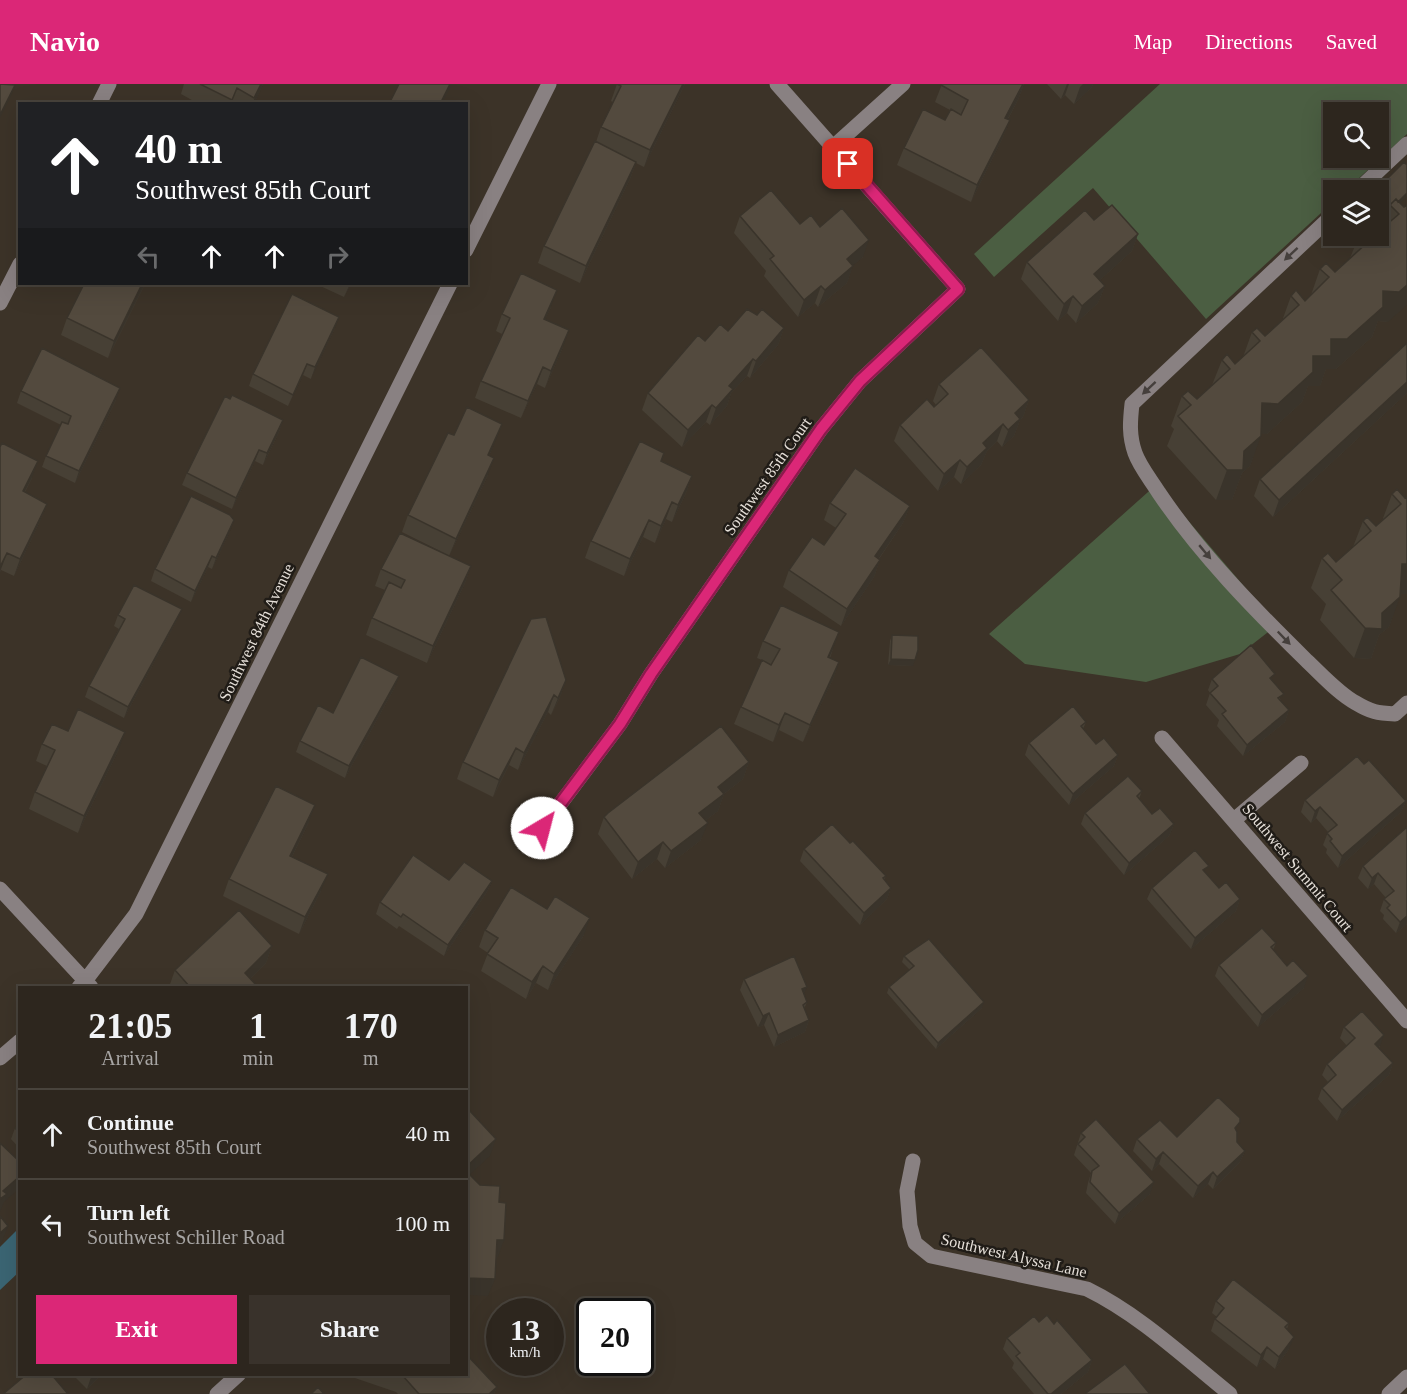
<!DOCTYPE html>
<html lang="en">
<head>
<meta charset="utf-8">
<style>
  body { margin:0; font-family:"Times New Roman",serif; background:#39322b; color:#f1f3f6; height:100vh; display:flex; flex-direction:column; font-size:22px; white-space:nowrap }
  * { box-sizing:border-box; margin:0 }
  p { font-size:20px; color:#a7a5a4 }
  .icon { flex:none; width:33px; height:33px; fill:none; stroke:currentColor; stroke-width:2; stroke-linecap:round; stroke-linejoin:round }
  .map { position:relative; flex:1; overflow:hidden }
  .drawer { position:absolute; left:18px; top:902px; width:450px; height:390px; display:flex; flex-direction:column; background:#2d261e; border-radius:0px; box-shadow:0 6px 24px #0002,0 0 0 2px #48433c }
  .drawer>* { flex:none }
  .hud { position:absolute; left:18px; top:18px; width:450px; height:183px; border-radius:0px; box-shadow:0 6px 24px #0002,0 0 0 2px #48433c; background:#202124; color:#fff; overflow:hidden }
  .controls { position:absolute; left:1323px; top:18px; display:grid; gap:12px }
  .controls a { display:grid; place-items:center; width:66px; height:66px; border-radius:0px; background:#2d261e; box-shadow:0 6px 24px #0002,0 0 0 2px #48433c; font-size:30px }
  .speed { position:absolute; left:486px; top:1214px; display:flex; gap:12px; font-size:30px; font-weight:700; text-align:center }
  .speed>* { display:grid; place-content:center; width:78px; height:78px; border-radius:50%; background:#2d261e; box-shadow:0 6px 24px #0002,0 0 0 2px #48433c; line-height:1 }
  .speed small { font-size:15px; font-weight:400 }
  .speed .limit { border:3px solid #111; border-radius:9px; background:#fff; color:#111 }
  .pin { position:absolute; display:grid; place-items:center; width:51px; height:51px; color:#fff; margin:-26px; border-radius:12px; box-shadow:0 3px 9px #0006 }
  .me { position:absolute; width:66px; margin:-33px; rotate:37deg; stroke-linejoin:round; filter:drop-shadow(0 0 4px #0008) }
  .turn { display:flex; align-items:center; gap:21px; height:126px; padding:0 18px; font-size:27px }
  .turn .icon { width:78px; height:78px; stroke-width:2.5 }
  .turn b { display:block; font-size:42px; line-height:51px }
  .lanes { display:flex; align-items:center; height:57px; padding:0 18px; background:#0003; justify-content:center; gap:30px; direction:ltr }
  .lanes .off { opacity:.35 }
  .eta { display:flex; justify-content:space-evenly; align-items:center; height:102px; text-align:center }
  .eta b { font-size:36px; font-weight:800; line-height:42px }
  .cta { display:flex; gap:12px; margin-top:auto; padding:12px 18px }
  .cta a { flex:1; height:69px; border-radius:0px; background:#db2777; color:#fff; font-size:24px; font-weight:800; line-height:69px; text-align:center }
  .cta a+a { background:#39322b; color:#f1f3f6 }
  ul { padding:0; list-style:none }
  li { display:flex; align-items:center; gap:18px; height:90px; padding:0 18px; border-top:2px solid #48433c }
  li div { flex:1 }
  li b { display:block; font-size:22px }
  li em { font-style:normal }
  header { display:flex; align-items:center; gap:36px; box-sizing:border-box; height:84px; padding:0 30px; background:#db2777; color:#fff }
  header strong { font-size:28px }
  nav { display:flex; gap:33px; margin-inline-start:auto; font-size:21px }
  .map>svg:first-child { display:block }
  .green { fill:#4b5e42; fill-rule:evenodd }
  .water { fill:#3b6573 }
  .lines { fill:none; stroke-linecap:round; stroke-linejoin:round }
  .minor { stroke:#898182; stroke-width:15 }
  .wall { fill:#474035 }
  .shaded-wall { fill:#3a342b }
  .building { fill:#534a3e; stroke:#3a342b; stroke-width:1.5 }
  .oneway { fill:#453f3c }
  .route-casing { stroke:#8e194d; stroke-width:15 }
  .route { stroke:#db2777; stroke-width:10 }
  .labels { text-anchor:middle; stroke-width:5; stroke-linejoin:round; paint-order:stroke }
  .street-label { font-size:16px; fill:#e5dfd8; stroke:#201c17 }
</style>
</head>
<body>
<header>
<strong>Navio</strong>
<nav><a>Map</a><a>Directions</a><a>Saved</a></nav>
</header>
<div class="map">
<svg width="1407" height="1310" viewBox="0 0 1407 1310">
  <rect width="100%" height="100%" fill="#3c3328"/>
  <!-- green -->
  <path class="green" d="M1160 0H1407V50L1346 106H1334L1333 118 1206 235 1093 104 994 193 974 170ZM1334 28H1378V74H1334Z
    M1157 400 1277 541 1240 570 1146 598 1025 580 989 550Z"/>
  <!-- water -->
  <path class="water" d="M17 1146 19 1148V1188L0 1206V1163Z"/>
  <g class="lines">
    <!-- minor -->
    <path class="minor" d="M99 20 109 0
      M833 63 903 0
      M1358 106 1407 60
      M1334 130 1132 320C1130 338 1129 352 1135 369 1140 383 1151 396 1159 409 1200 470 1254 525 1307 577 1321 590 1339 610 1356 619 1371 628 1377 629 1395 630L1407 619
      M466 166 549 0
      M0 219 20 180
      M1162 654 1407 937
      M1234 736 1301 679
      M531 759 620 640 651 590 821 345 860 297 958 205 777 0
      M0 805 91 903
      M79 903 85 897 136 830 450 200
      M0 974 20 957
      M913 1077 907 1107 910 1142 915 1159 931 1172 1087 1205C1140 1231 1184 1273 1230 1310
      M217 1310 239 1290
      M1389 1310 1407 1293"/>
  </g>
  <!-- wall -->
  <path class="wall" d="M184 0H263L254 20H199L181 10Z
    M617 0H685L644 83 636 79 630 95 580 199 538 179 544 162 596 58 601 43 613 18 611 17Z
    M942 0H1024L1018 16 1008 35 1010 36 1003 53 971 118 897 81 904 64 945 36 950 26 935 18Z
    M1047 0H1093L1092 3 1074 20 1065 11 1061 15Z
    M1384 98 1400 120 1388 238 1378 237 1372 253 1336 285H1326L1320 302H1308L1302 318 1267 350 1261 349 1250 382 1242 389 1232 416H1216L1167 362 1174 345 1171 342 1182 312 1197 315 1212 301 1222 276 1235 280 1243 273 1252 248 1265 252 1282 237 1291 212 1305 217 1311 211 1320 185 1335 188 1350 174 1359 152H1374L1381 146 1388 125 1382 104Z
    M740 132 820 143 863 173 853 181 847 199 818 223 815 219 798 233 764 192 766 187 734 149Z
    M1094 136 1138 150 1132 167 1100 196 1105 202 1098 219 1076 239 1067 229 1058 237 1021 195 1027 178Z
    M84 200H145L108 274 61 251 67 234Z
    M316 200H351L344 213Z
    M551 223 545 235 563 263 545 304 537 300 521 334 475 314 481 297 502 250 496 247 502 230Z
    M757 231 784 244 778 261 750 294 747 292 731 309 727 322 710 341 706 338 682 363 642 326 648 309 705 257 728 247Z
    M335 244 312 292 311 295 303 291 288 322 249 302 253 290Z
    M1407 259V309L1273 433 1254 412 1260 395Z
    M939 300 1029 316 1023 333 1020 336 1014 352 1002 363 997 357 987 367 981 381 961 400 954 393 938 407 894 357 900 341 936 321 933 317Z
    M21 307 116 316 75 399 42 383 46 372 61 341 17 319Z
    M230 315 283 336 279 348 263 381 255 377 232 425 182 401 187 389Z
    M502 340 489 372 488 391 449 472 471 482 465 499 427 579 366 551 372 534 385 506 375 502 381 485 440 467 402 448 408 431 454 351Z
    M0 363 32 394 25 408 47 420 40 437 14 492 1 486 0 488Z
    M664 369 661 377 692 392 686 409 672 438 666 435 655 459 643 453 624 492 585 474 591 457Z
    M1392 410 1405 414 1407 510H1400L1389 543 1379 551 1371 575 1354 574 1320 536 1326 520 1311 504 1322 474 1336 478 1353 463 1363 437 1376 442 1382 437Z
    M830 419 910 422 903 439 879 475 880 476 874 493 841 542 783 503 789 486 824 461 836 444 824 436Z
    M230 447 212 485 208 483 191 518 151 497 155 485Z
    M118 531 177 536 124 634 85 613 89 602 119 545 114 542Z
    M892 551 913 582 888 581 890 557Z
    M763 557 833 565 830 574 839 578 833 595 803 658 779 646 773 658 734 640 741 623 762 576 757 574Z
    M1212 595 1273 597 1281 617 1289 626 1285 638 1243 672 1217 642 1219 636 1206 621 1210 609 1208 606Z
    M566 596 560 613 551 631 548 628 518 686 509 681 493 713 457 695 463 678Z
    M395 603 345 694 296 668 300 657 333 629Z
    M1086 638 1083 645 1096 660 1118 671 1114 682 1069 721 1025 671 1029 659Z
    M42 660 119 665 78 749 29 725 35 708 47 682 36 677Z
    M749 678 743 695 724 710 718 727 705 737 701 756 665 784 657 775 632 795 598 750 604 733Z
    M1364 680 1406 717 1401 728 1338 784 1326 769 1327 765 1323 761 1328 748 1316 734 1311 739 1301 728 1305 716Z
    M1142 707 1139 715 1152 730 1174 740 1169 752 1124 791 1081 740 1085 729Z
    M309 738 292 773 321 807 299 850 223 812 229 795Z
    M1407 743V840L1396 849 1383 835 1384 831 1380 827 1384 815 1386 814 1374 800 1368 805 1358 794 1363 782Z
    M850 759 886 792 884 796 891 804 887 815 860 841 800 777 804 765Z
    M1206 790 1219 804 1240 815 1236 827 1191 865 1147 815 1152 804Z
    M449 796 492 797 487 808 444 872 399 842 397 845 376 830 380 818Z
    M485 846 584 851 548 906 536 899 526 915 481 887 488 869 479 863Z
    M1276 859 1273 866 1304 904 1258 943 1215 892 1219 881Z
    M272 862 266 879 250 895 258 903H169L175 886Z
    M904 872 982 924 936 965 887 909 889 903 910 886 902 878Z
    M744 895 804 911 807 918 804 925 809 936 805 948 774 963 764 941 758 943 740 906Z
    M1344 943 1380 962 1379 964 1393 979 1389 991 1337 1037 1318 1015 1322 1004 1328 998 1322 991 1327 980 1347 962 1340 954Z
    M20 1040V1065L11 1055 15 1044Z
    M1237 1047V1058L1245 1067 1240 1078 1213 1105 1208 1100 1193 1114 1159 1080 1152 1087 1133 1067 1137 1055 1177 1053Z
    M1081 1049 1150 1110 1115 1140 1086 1109 1088 1099 1091 1089 1074 1071Z
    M1216 1217 1289 1239 1287 1245 1289 1265 1275 1285 1263 1275 1257 1283 1211 1247 1215 1235 1217 1233 1212 1229Z
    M1039 1238 1054 1240 1092 1276 1088 1288 1061 1310H1034L1012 1284 1014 1279 1003 1265 1007 1254Z
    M72 1290H102L87 1305Z
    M350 1290H466L497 1303 494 1310H398L396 1308 349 1292Z"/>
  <!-- shaded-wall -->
  <path class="shaded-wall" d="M261 0H263L262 3 254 20H252Z
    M450 0H452L442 20H440Z
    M683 0H685L644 83 650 66Z
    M1024 0 1018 16 999 51 1005 34Z
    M1067 0H1069L1065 11 1061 15Z
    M1083 0H1093L1092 3 1074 20 1080 3Z
    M15 1 11 12 0 34V31Z
    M1010 36 1003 53 971 118 977 101Z
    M636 78 630 95 580 199 586 182Z
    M1407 109V113L1394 125 1393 124Z
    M1138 150 1132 167 1088 207 1094 190Z
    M869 156 863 173 841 192 847 175Z
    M853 182 847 199 818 223 825 206Z
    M142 200H145L108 274 114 257Z
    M350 200H351L344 213Z
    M1407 201V221L1388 238 1378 237 1372 253 1336 285H1326L1320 302H1308L1302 318 1267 350 1251 349 1262 319 1383 207Z
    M821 202 815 219 798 233 804 216Z
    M1105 202 1098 219 1076 239 1082 222Z
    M557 206 551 223 538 252 544 235Z
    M1073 212 1067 229 1058 237 1064 220Z
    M339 233 335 244 311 295 315 283Z
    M784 244 778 261 750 294 756 277Z
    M569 246 563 263 545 304 551 287Z
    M753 275 747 292 731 309 727 322 710 341 716 324 729 302Z
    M307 280 303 291 288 322 293 311Z
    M543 283 537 300 521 334 528 317Z
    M1407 298V309L1273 433 1279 416Z
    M120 304 116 316 75 399 79 387Z
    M1029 316 1023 333 1020 336 1014 352 1002 363 1015 329Z
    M712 321 706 338 682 363 688 346Z
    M283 336 279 348 263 381 267 369Z
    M502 340 496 356 482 388 488 371Z
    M1003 340 997 357 987 367 981 381 961 400 967 383 983 359Z
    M1261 352 1250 382 1242 389 1232 416H1216L1227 386 1244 367Z
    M259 366 255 377 232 425 236 414Z
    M494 374 488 391 449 472 456 455Z
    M960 376 954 393 938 407 944 390Z
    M38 377 32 394 16 424 23 407Z
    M692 392 686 409 672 438 678 421Z
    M672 418 666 435 655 459 661 442Z
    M47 420 40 437 14 492 20 475Z
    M910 422 903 439 869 489 875 472Z
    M234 436 230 447 212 485 216 474Z
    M649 436 643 453 624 492 630 475Z
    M7 469 0 488V483Z
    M212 472 208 483 191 518 195 507Z
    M880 476 874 493 841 542 847 525Z
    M1402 480H1407V510H1391Z
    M471 482 465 499 427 579 433 562Z
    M1400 513 1389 543 1379 551 1371 575 1354 574 1365 544Z
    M182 525 177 536 124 634 128 623Z
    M839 548 833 565 822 590 828 573Z
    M891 575 915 576 913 582 888 581Z
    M839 578 833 595 803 658 810 641Z
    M399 592 395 603 345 694 349 682Z
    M566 596 560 613 551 631 558 614Z
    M554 611 548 628 518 686 524 669Z
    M1289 626 1285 638 1243 672 1247 661Z
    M785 629 779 646 773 658 779 641Z
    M125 648 119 665 78 749 84 732Z
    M516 664 509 681 493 713 499 696Z
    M1118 671 1114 682 1069 721 1073 710Z
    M749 678 743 695 711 720 718 703Z
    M724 710 718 727 693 746 699 729Z
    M1406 717 1401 728 1338 784 1342 772Z
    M315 721 309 738 284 789 290 772Z
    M1320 723 1316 734 1311 739 1315 727Z
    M708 739 701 756 665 784 671 767Z
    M1174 740 1169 752 1124 791 1129 779Z
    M663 758 657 775 632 795 638 778Z
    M1378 789 1374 800 1368 805 1372 794Z
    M328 790 321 807 299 850 305 833Z
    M492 797 487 808 444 872 448 861Z
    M891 804 887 815 860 841 864 829Z
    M1240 815 1236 827 1191 865 1195 854Z
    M1407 832V840L1396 849 1400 838Z
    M590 834 584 851 548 906 554 890Z
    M272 862 266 879 242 903 245 889Z
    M543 882 536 899 526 915 532 898Z
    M1308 892 1304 904 1258 943 1262 931Z
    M807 903 803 914 802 905Z
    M984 918 982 924 936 965 938 959Z
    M769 929 764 941 758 943 763 932Z
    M809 936 805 948 774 963 778 951Z
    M1384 951 1380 962 1371 971 1375 960Z
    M1393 979 1389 991 1337 1037 1342 1026Z
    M496 1055 490 1072 466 1094V1083Z
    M1245 1067 1240 1078 1213 1105 1217 1093Z
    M1163 1068 1159 1080 1152 1087 1156 1075Z
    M1213 1088 1208 1100 1193 1114 1198 1102Z
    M20 1092V1104L4 1118 0 1128V1115L3 1107Z
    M1154 1098 1150 1110 1115 1140 1119 1129Z
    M8 1142 2 1158 0 1161V1149Z
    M497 1156H504L498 1173H491Z
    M466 1194 495 1195 488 1212 466 1211Z
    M1294 1253 1289 1265 1275 1285 1279 1273Z
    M1267 1263 1263 1275 1257 1283 1261 1271Z
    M1092 1276 1088 1288 1061 1310H1051Z
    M94 1290H102L87 1305 91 1293Z
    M497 1303 494 1310H489Z"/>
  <!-- building -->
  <path class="building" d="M0 0 15 1 0 31Z
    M200 0H261L254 14 237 4 232 16Z
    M399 0H450L440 20H389Z
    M617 0H683L650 66 601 43 621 2Z
    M942 0H1023L1005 34 1010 36 977 101 904 64 923 25 945 36 951 25 961 31 968 16 941 1Z
    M595 57 636 78 586 182 544 162Z
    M1404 78 1407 81V109L1398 118 1396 115 1391 120 1390 118 1384 98Z
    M771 106 800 140 811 131 820 143 842 124 869 156 847 175 853 182 825 206 821 202 804 216 770 175 774 172 740 132Z
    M1396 115 1404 123 1407 121V201L1399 208 1383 207V223L1347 255H1331V272H1313V288L1278 320 1262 319 1261 352 1244 367 1243 386H1227L1178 332 1191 321 1182 312 1188 307 1197 315 1230 285 1222 276 1227 270 1235 280 1260 257 1252 248 1257 244 1265 252 1299 221 1291 212 1296 206 1305 217 1329 193 1320 185 1326 179 1335 188 1369 157 1363 152H1378V148L1399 130 1390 121Z
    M1112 121 1138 150 1094 190 1105 202 1082 222 1073 212 1064 220 1027 178 1085 126 1094 136Z
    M521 189 557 206 544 235 569 246 551 287 543 283 528 317 481 297 510 234 502 230Z
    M84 200H142L114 257 67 234Z
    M292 210 339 233 316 281 315 283 307 280 293 311 253 290Z
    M747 225 757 231 762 225 784 244 756 277 753 275 729 302 733 305 716 324 712 321 688 346 648 309 698 251 705 257 720 240 728 247Z
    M1407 259V298L1279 416 1260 395Z
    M981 263 1029 316 1015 329 1020 335 1008 346 1003 340 983 359 987 364 967 383 960 376 944 390 900 341 927 315 934 323 948 310 939 300Z
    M42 264 120 304 79 387 46 372 62 338 68 340 71 332 21 307Z
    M232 311 283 336 267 369 259 366 236 414 187 389 225 312 230 315Z
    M467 323 502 340 488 371 494 374 456 455 408 431 448 349 454 351Z
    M640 357 664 369 661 377 692 392 678 421 672 418 661 442 649 436 630 475 591 457Z
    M2 359 38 377 23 407 47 420 20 475 7 469 0 483V363Z
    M855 384 910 422 875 472 880 476 847 525 789 486 812 453 824 461 846 430 830 419Z
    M1397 405 1405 414 1407 413V480H1402L1400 513 1382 529V545L1365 544 1331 506 1342 496 1322 474 1328 469 1336 478 1371 447 1363 437 1367 433 1376 442 1401 420 1392 410Z
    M191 412 230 431 234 436 216 474 212 472 195 507 155 485Z
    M400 449 471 482 433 562 372 534 389 498 401 504 405 496 381 485Z
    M134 501 182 525 128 623 89 602 125 535 118 531Z
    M781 521 839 548 828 573 839 578 810 641 785 629 779 641 741 623 762 576 771 581 780 565 763 557Z
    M546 533 566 596 558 614 554 611 524 669 516 664 499 696 463 678 531 535Z
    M892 551 918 552V566L915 576 891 575Z
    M1251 561 1275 590 1270 594 1284 610 1278 614 1289 626 1247 661 1222 630 1226 627 1210 609 1218 602 1212 595Z
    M361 573 399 592 349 682 300 657 318 621 333 629Z
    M1073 622 1086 638 1081 642 1096 660 1104 654 1118 671 1073 710 1029 659Z
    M78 625 125 648 84 732 35 708 55 666 42 660 52 640 68 647Z
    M721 642 749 678 718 703 724 710 699 729 708 739 671 767 663 758 638 778 604 733 608 729Z
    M1357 672 1364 680 1369 676 1406 717 1342 772 1330 757 1332 755 1327 749 1337 741 1320 723 1315 727 1305 716Z
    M1128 692 1142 707 1137 712 1152 730 1160 724 1174 740 1129 779 1085 729Z
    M276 702 315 721 290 772 328 790 305 833 229 795Z
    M832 740 850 759 853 757 886 792 883 794 891 804 864 829 804 765Z
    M1407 743V832L1400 838 1387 824 1390 821 1384 815 1394 807 1378 789 1372 794 1363 782Z
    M1195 766 1209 782 1203 786 1219 804 1226 798 1240 815 1195 854 1152 804Z
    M413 771 449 796 464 778 492 797 448 861 403 830 401 833 380 818Z
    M511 803 547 825 555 812 590 834 554 890 543 882 532 898 487 870 498 854 485 846Z
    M239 826 272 862 245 889 258 903H190L175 886Z
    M1262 844 1276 859 1271 863 1287 882 1293 876 1308 892 1262 931 1219 881Z
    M929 855 984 918 938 959 889 903 914 882 904 872Z
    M794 872 807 903 802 905 807 918 803 921 809 936 778 951 769 929 763 932 744 895Z
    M1362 927 1384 951 1375 960 1393 979 1342 1026 1322 1004 1336 991 1327 980 1355 954 1344 943Z
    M1218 1013 1240 1034V1038L1235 1044 1237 1048V1058L1245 1067 1217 1093 1213 1088 1198 1102 1163 1068 1156 1075 1137 1055 1160 1036 1177 1053Z
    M469 1026 496 1055 466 1083V1028Z
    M1096 1035 1154 1098 1119 1129 1090 1098 1092 1087 1099 1082 1078 1060 1085 1053 1081 1049Z
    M20 1040V1049L15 1044Z
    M0 1059 20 1078V1092L3 1107 7 1110 0 1115Z
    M466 1087 480 1101 500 1102 499 1118 506 1119 504 1156H497L495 1195 466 1194Z
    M0 1132 8 1142 0 1149Z
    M1233 1195 1289 1239 1285 1243 1294 1253 1279 1273 1267 1263 1261 1271 1215 1235 1224 1224 1216 1217Z
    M1047 1231 1054 1240 1057 1236 1092 1276 1051 1310H1048L1016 1272 1020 1269 1007 1254 1034 1232 1039 1238Z
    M466 1270 497 1303 489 1310H419L402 1291 399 1290H466Z
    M1125 1280 1150 1310H1087L1086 1309Z
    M27 1290H51L68 1310H3Z
    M318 1303 324 1310H311Z"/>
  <!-- one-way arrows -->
  <defs><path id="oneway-solid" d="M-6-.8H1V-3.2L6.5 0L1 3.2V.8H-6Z" transform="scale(1.5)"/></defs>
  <g class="oneway">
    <use href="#oneway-solid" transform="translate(1291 170) rotate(137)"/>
    <use href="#oneway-solid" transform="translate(1149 304) rotate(137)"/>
    <use href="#oneway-solid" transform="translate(1205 468) rotate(50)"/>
    <use href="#oneway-solid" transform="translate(1284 554) rotate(46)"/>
  </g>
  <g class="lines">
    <!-- route casing -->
    <g class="route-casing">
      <path id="route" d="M542 744 620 640 651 590 821 345 860 297 958 205 848 80"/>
    </g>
    <!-- route -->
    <use href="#route" class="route"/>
  </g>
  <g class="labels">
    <!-- street labels -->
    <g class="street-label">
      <text transform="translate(767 392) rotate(-55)" y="6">Southwest 85th Court</text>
      <text transform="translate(256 548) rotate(-64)" y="6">Southwest 84th Avenue</text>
      <text transform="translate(1298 783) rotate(50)" y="6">Southwest Summit Court</text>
      <text transform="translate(1014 1171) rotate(13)" y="6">Southwest Alyssa Lane</text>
    </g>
  </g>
</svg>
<div class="controls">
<a><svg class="icon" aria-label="search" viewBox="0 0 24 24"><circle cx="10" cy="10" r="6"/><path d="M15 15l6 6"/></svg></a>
<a><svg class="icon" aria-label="layers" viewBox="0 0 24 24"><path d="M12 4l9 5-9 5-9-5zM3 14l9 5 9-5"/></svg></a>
</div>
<div class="speed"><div>13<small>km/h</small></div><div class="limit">20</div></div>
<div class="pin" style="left:848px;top:80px;background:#d93025"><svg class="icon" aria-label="arrive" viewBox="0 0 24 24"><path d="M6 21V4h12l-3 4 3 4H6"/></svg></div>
<svg class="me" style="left:542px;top:744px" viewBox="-20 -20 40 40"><circle r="19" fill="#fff"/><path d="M0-13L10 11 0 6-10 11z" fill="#db2777"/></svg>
<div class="hud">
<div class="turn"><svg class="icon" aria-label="ahead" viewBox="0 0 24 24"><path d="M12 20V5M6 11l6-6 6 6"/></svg><div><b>40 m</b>Southwest 85th Court</div></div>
<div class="lanes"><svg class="icon off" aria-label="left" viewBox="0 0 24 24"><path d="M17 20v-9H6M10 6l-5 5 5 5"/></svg><svg class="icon" aria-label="ahead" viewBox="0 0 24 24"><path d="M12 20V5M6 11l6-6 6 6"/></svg><svg class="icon" aria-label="ahead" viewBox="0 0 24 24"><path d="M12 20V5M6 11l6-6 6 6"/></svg><svg class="icon off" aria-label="right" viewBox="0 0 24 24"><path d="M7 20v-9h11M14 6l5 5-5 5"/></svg></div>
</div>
<section class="drawer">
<div class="eta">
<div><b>21:05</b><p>Arrival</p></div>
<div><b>1</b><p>min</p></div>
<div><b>170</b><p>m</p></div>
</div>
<ul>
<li><svg class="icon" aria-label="ahead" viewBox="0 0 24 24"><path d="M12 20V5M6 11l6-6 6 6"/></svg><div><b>Continue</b><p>Southwest 85th Court</p></div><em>40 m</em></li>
<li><svg class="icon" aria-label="left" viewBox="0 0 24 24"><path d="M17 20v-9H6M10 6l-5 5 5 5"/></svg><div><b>Turn left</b><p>Southwest Schiller Road</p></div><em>100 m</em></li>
</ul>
<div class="cta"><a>Exit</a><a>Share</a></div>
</section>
</div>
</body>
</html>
